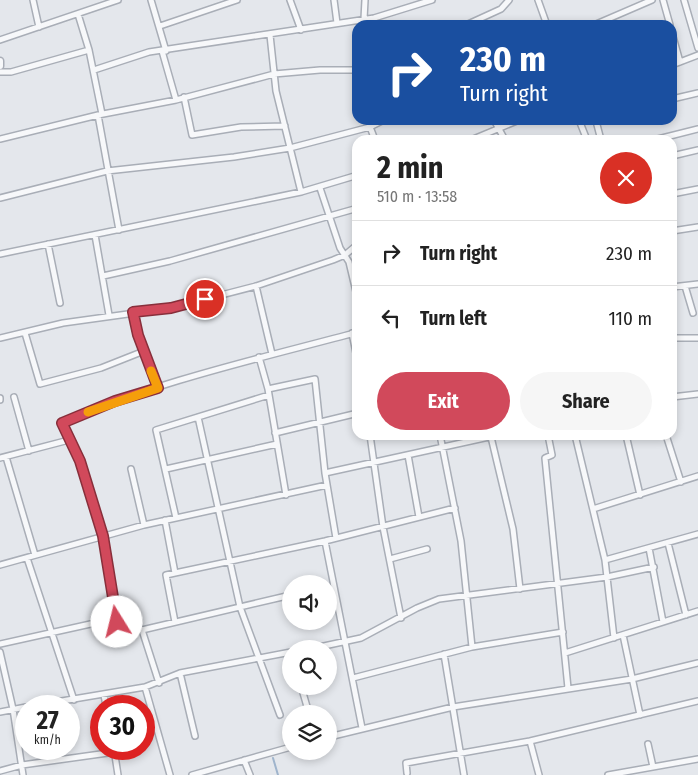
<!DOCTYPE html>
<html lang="en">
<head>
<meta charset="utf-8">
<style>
  body { margin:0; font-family:"Fira Sans Condensed",sans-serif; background:#f6f6f6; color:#222; height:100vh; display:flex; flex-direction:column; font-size:19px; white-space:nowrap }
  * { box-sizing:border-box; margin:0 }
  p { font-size:16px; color:#767676 }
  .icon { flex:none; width:28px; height:28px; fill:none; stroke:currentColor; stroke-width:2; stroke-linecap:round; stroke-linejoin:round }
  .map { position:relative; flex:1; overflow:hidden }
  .sheet { position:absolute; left:352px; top:135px; width:325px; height:305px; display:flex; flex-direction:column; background:#fff; border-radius:15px; box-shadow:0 2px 8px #0003 }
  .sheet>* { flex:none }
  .guide { position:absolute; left:352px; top:20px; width:325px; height:105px; border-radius:15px; box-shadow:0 2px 8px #0003; background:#1a4fa0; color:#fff; overflow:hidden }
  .fabs { position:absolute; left:282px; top:575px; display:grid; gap:10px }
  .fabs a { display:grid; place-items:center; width:55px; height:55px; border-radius:50%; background:#fff; box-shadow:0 2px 8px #0003; font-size:25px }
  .speed { position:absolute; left:15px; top:695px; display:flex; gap:10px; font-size:25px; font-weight:700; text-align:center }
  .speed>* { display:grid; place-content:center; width:65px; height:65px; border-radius:50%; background:#fff; box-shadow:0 2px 8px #0003; line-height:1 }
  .speed small { font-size:12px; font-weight:400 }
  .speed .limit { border:8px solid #d22; background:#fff; color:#111 }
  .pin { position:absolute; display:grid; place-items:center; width:42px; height:42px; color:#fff; margin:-21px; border:2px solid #fff; border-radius:50%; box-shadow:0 1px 5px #0007 }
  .me { position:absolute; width:55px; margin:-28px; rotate:351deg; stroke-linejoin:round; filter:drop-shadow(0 0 4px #0008) }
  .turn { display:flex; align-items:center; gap:18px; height:105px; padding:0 25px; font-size:22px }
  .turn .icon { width:65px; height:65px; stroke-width:2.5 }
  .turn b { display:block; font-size:35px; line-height:42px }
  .round { display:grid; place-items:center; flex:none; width:52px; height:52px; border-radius:26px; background:#f6f6f6 }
  .head { display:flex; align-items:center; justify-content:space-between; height:85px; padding:0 25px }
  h1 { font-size:30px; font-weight:700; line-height:38px }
  .action { display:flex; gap:10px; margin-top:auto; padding:10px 25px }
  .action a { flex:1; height:58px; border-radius:30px; background:#d1495b; color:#fff; font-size:20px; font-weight:700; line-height:58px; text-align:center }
  .action a+a { background:#f6f6f6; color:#222 }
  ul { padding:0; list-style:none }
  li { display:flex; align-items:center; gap:15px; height:65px; padding:0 25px; border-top:1px solid #e0e0e0 }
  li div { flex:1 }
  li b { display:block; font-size:19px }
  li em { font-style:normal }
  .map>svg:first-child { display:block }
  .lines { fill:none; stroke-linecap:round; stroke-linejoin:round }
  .stream { stroke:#9fb4cc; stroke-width:2 }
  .minor-casing { stroke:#a9aeb7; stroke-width:8 }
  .tertiary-casing { stroke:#a9aeb7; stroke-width:9 }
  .minor { stroke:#f7f8fa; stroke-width:5 }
  .tertiary { stroke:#f7f8fa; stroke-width:6 }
  .route-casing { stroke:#882f3b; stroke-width:12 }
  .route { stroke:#d1495b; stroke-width:9 }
  .slow { stroke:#f59e0b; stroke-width:9 }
</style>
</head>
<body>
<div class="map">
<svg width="698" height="775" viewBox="0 0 698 775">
  <rect width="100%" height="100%" fill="#e4e7ec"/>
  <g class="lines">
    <!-- stream -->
    <path class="stream" d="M273 758 278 775"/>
    <!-- minor casing -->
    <g class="minor-casing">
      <path id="minor" d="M33 0 39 27
        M151 0 166 51
        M290 0 301 30
        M334 0 337 23
        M538 0 547 25
        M663 0 670 25
        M684 0 698 48
        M78 14 89 50
        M364 19 365 0
        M466 25 501 9 509 0
        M594 25 652 0
        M160 26 237 0
        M672 33 680 62
        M270 35 276 91 301 192
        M0 40 118 0
        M162 51 176 100
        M672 65 698 55
        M94 70 149 52 374 18 432 0
        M0 72H11L89 50 102 114
        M184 97 192 135 241 127 285 126
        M672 99 698 93
        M98 115 119 230
        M494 120 505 140
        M579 120 587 140
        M599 120 596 121 601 140
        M370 127 375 140
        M0 139 98 115 176 100 274 74 320 70H358
        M471 140 519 120
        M654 140 698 129
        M672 156 698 150
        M320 188 340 248 349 262 358 300
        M672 194 698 189
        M0 198 107 171 234 157 290 148 370 127 384 120
        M672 231 698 227
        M95 235 109 315
        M48 244 60 303
        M0 254 301 192 358 175
        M103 276 170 261 358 208
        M256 286 272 354
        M685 286 693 313
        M672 287 698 284
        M133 312 138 335 158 388
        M25 333 40 384 101 368 144 351
        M352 333 358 363
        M0 338 63 323 171 308 256 286 333 260 345 255 358 244
        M672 338H698
        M259 357 268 389 286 495
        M268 389 315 379 325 473 336 538
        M14 397 29 451
        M672 397 698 394
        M0 398V400
        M198 417 240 607 280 715
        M275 433 358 413
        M370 435 383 527 401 618
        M440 435 461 541 472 647
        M548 435 552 455 545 458 568 688
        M575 435 605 560 614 638
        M626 435 640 495
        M666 435 681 482
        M491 437 513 529 520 589
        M408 455 419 517
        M6 457 35 555
        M0 458 69 440
        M131 469 144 525
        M166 469 277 444
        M325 473 498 435
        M593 509 698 476
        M176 518 156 430 269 395
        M165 520 175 573 325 541 455 508
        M325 541 362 728
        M668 543 686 615
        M649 548 663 622
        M27 558 74 700
        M390 559 427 549
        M605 560 698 534
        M0 565 144 525 327 485
        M117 622 103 536 80 461 62 423C157 381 258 359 358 332
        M175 622 166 575 175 573
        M142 630 291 595
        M623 635 640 715
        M0 644 104 621 117 622 142 630 159 683
        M310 649 361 638 417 608 439 599 607 577 654 567
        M0 652 13 709 23 775
        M565 653 698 611
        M444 654 464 775
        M180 673 195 736
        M353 678 472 647 563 632
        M301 686 308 710
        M145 687 170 775
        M104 695 106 706
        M32 706 145 687 180 673 291 652
        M0 712 26 707
        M329 737 453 707 632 679 698 663
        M530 741 539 775
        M648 744 653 767
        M114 749 118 775
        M244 760 250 775
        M0 771 22 765 115 752
        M407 773 406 763 530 741 698 701
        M192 775 291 747
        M608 775 698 759"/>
    </g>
    <!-- tertiary casing -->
    <g class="tertiary-casing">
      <path id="tertiary" d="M0 61V66"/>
    </g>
    <!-- minor -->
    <use href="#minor" class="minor"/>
    <!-- tertiary -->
    <use href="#tertiary" class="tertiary"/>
  </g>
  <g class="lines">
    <!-- route casing -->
    <g class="route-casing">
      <path id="route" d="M117 622 103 536 80 461 62 423 115 401 158 388 138 335 133 312 171 308 205 299"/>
    </g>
    <!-- route -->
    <use href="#route" class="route"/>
    <!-- slow -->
    <path class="slow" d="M88 412 158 388 151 371"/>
  </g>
</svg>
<div class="fabs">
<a><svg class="icon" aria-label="sound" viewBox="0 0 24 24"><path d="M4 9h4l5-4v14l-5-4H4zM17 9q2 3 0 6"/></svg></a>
<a><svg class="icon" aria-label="search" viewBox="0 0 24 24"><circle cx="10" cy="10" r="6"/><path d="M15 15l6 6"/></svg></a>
<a><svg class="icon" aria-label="layers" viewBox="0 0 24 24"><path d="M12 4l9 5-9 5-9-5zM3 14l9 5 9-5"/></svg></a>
</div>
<div class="speed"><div>27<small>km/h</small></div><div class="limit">30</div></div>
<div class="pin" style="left:205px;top:299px;background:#d93025"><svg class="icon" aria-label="arrive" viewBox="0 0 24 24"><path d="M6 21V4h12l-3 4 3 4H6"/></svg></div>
<svg class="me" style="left:117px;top:622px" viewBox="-20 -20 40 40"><circle r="19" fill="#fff"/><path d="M0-13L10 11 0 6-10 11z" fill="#d1495b"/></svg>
<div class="guide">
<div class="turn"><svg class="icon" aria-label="right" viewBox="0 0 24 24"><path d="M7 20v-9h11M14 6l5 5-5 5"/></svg><div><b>230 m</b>Turn right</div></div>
</div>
<section class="sheet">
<div class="head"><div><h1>2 min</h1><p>510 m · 13:58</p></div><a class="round" style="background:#d93025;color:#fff"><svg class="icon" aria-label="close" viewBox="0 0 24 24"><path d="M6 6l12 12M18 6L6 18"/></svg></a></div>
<ul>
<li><svg class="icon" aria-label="right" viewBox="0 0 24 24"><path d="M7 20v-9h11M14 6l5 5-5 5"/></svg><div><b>Turn right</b></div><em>230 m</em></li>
<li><svg class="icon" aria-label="left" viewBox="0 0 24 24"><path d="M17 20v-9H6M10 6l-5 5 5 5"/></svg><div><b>Turn left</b></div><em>110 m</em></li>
</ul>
<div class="action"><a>Exit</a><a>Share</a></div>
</section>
</div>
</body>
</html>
